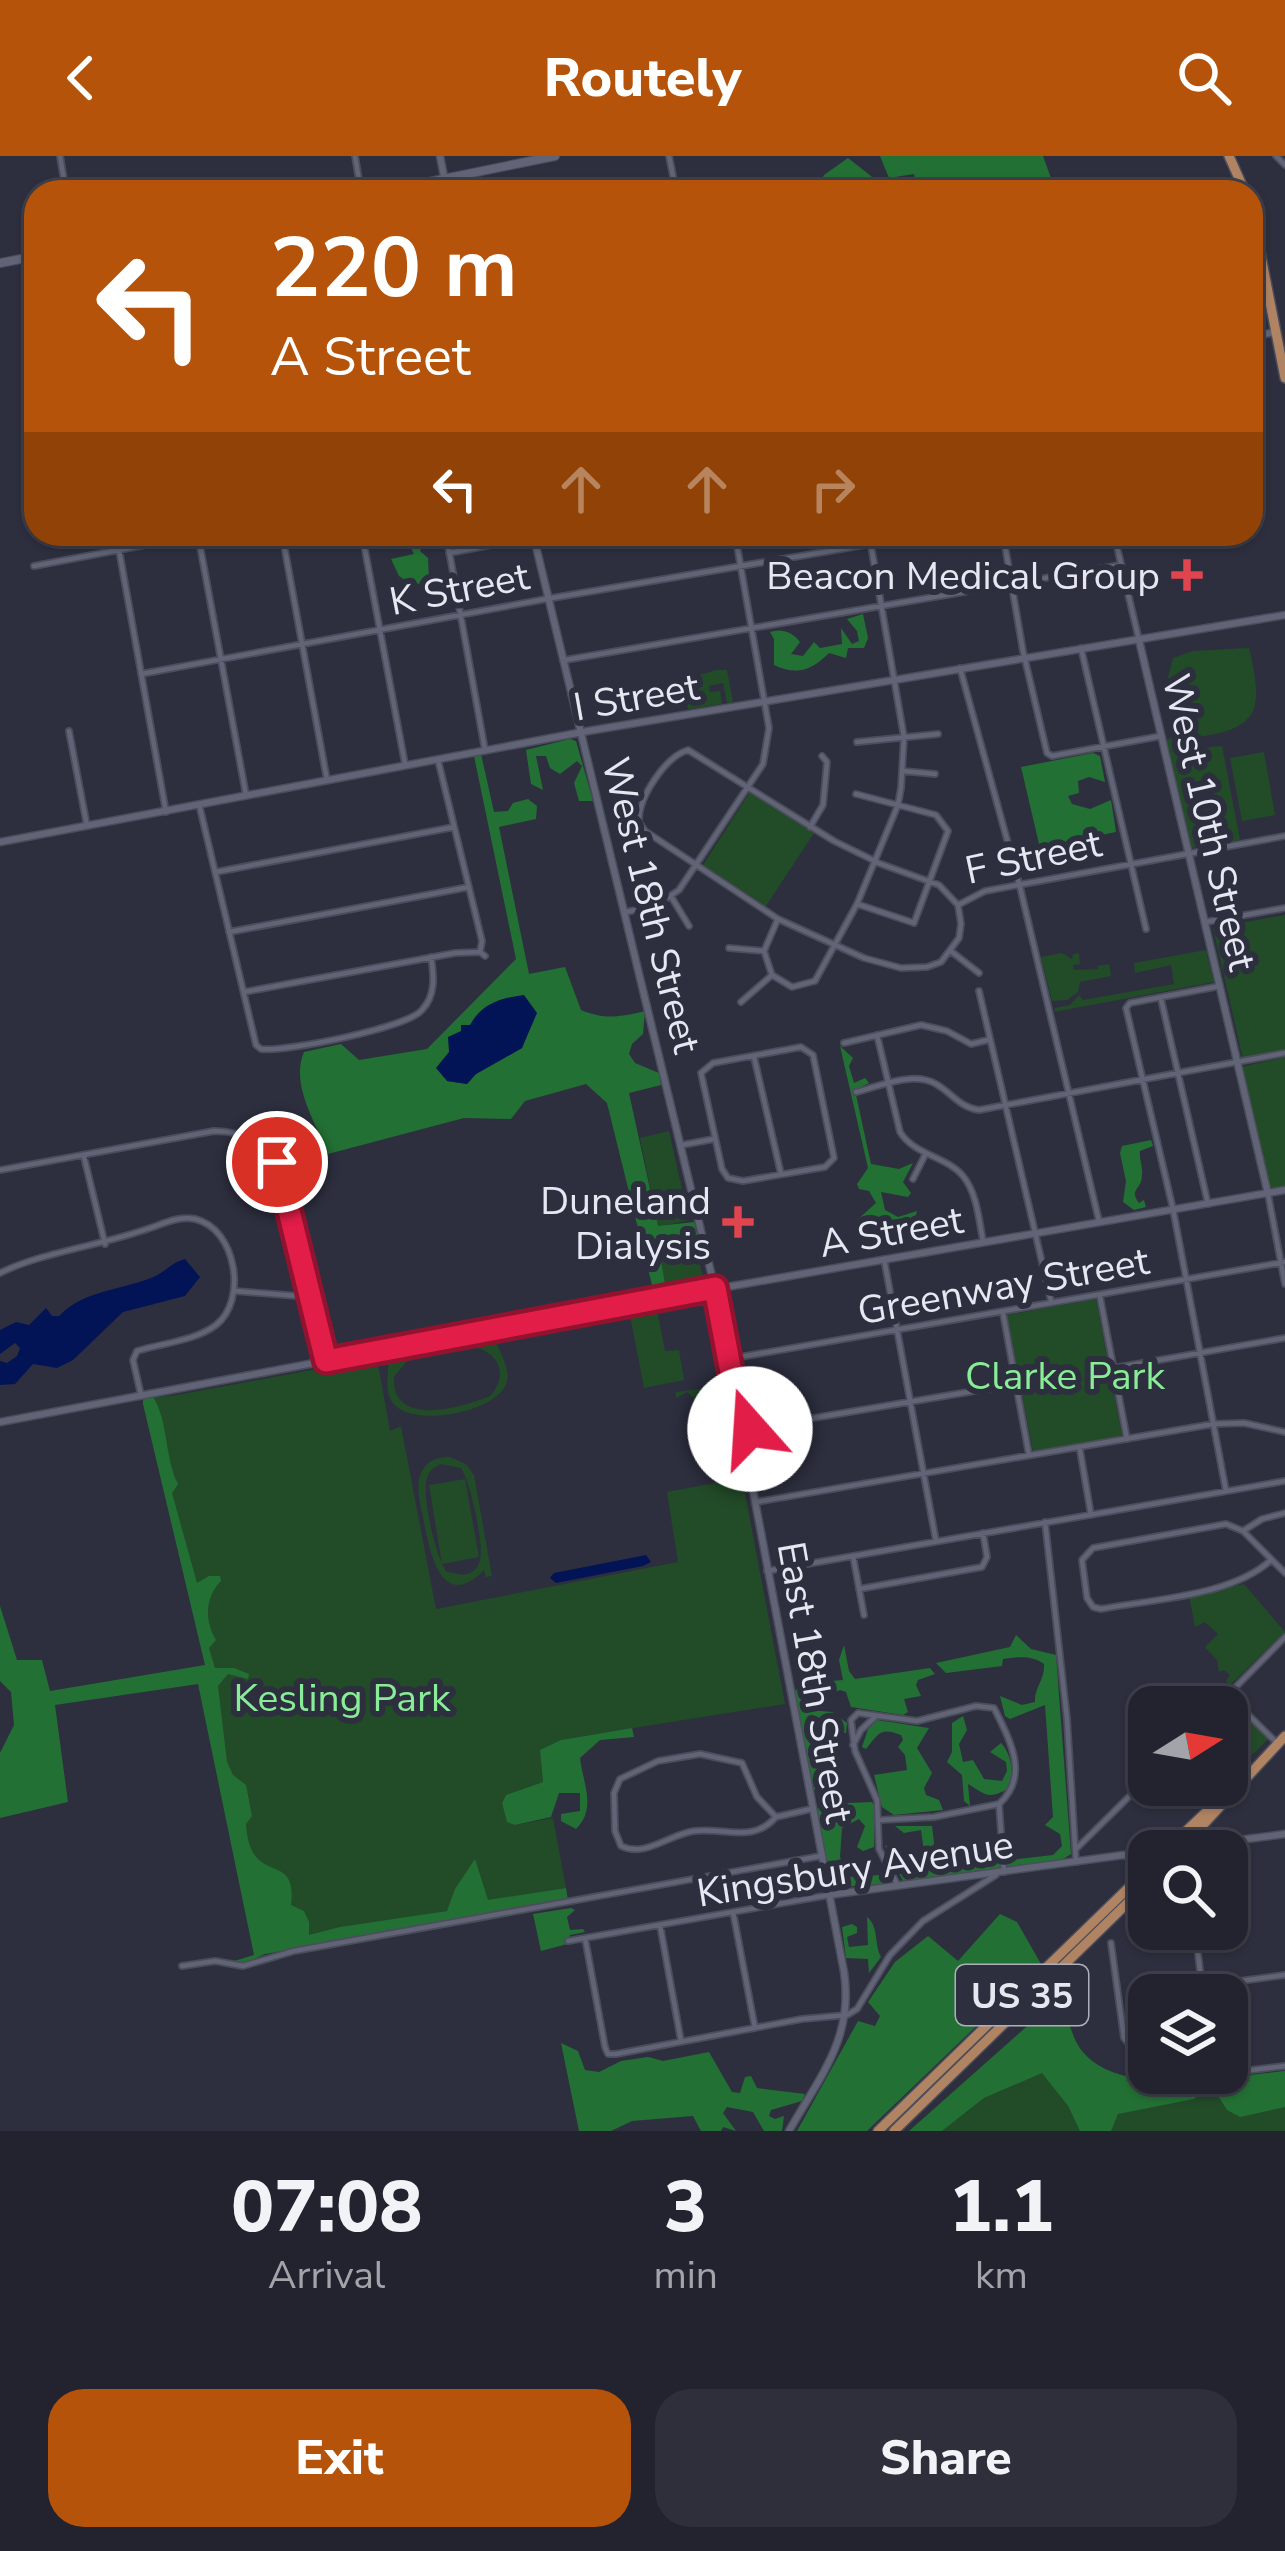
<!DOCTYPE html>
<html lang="en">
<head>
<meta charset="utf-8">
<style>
  body { margin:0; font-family:"Nunito Sans",sans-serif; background:#2e2f3b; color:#f1f3f6; height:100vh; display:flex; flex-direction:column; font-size:45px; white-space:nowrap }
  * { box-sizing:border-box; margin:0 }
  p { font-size:39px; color:#a2a4aa }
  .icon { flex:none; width:66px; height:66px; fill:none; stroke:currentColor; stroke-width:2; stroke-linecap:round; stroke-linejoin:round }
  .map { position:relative; height:1975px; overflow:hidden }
  .drawer { display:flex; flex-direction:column; background:#22232f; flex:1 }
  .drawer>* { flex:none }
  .banner { position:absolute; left:24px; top:24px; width:1239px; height:366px; border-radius:36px; box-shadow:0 3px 9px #0004,0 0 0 3px #3f404b; background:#b45309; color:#fff; overflow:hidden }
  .needle { width:78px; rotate:79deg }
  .controls { position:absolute; left:1128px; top:1530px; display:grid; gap:24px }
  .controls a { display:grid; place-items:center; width:120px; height:120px; border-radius:24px; background:#22232f; box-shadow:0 3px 9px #0004,0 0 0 3px #3f404b; font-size:60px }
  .pin { position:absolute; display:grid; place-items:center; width:102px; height:102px; color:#fff; margin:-51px; border:6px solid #fff; border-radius:50%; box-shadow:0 3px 12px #0007 }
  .me { position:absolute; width:132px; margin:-66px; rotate:341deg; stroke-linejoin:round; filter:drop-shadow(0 0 9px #0008) }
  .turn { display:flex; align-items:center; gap:42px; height:252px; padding:0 48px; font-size:54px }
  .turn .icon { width:156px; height:156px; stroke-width:2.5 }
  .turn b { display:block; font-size:84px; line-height:102px }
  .lanes { display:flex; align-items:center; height:114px; padding:0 48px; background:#0003; justify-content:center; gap:60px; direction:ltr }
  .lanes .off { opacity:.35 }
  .eta { display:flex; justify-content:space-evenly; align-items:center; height:204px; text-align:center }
  .eta b { font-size:72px; font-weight:800; line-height:84px }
  .action { display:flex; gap:24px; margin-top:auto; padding:24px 48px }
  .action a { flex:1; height:138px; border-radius:36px; background:#b45309; color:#fff; font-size:48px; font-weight:800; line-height:138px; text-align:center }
  .action a+a { background:#2e2f3b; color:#f1f3f6 }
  header { display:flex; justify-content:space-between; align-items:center; height:156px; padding:0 48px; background:#b45309; color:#fff; font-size:54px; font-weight:800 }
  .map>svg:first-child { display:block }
  .green { fill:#224b28; fill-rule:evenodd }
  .forest { fill:#237034; fill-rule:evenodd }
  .water { fill:#021455 }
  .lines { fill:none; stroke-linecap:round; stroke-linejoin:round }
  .minor-casing { stroke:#4b4d5a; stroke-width:8 }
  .tertiary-casing { stroke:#4b4d5a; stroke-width:9 }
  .secondary-casing { stroke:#4b4d5a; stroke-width:10 }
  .primary-casing { stroke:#4b4d5a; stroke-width:12 }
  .minor { stroke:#616476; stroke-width:4.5 }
  .tertiary { stroke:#616476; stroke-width:6 }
  .secondary { stroke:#616476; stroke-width:8 }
  .primary { stroke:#b08463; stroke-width:9 }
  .route-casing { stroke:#92132f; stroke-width:30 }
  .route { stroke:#e11d48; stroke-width:21 }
  .health-dot { fill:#e0444e; stroke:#2d2f3f; stroke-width:4.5 }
  .labels { text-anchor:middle; stroke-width:12; stroke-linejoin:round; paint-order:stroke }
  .shield { fill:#2d2f3f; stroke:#aeb0bc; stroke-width:3 }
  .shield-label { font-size:36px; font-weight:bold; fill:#e5e7f1 }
  .poi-label { font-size:39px; fill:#e5e7f1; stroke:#2d2f3f; text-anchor:end }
  .street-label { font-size:39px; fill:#e5e7f1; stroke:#2d2f3f }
  .park-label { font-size:39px; fill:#89ec97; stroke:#2d2f3f }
</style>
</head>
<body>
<header><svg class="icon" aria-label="back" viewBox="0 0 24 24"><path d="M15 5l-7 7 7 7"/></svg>Routely<svg class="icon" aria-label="search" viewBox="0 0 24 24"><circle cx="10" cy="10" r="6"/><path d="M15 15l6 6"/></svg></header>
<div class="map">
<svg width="1285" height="1975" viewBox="0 0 1285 1975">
  <rect width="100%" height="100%" fill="#2d2f3f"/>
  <!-- green -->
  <path class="green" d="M1249 492C1265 558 1258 574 1189 582L1168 521 1173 502 1193 495Z
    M716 514H727L733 546 727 547 723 527 709 530 710 536 720 535 722 548 688 553 682 523 694 521 687 525 688 537 694 543 696 520Z
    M1174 581 1192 593 1222 590 1240 684 1192 692 1166 584Z
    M1264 596 1275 659 1242 665 1230 602Z
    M750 636 814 677 766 750 703 709Z
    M1285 759V895L1243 903 1213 772Z
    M1206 794 1214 826 1054 856 1055 852 1070 849 1079 839 1083 844 1174 828 1171 809 1135 817 1134 807Z
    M1062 797 1072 803 1073 798 1079 797 1080 808 1073 809 1074 814 1098 813V810L1109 808 1111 820 1080 826 1078 836 1067 844 1052 845 1041 801Z
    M1285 901V1031L1275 1033 1270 1030 1242 911Z
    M669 975 689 1064 658 1071 640 982Z
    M695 1088 705 1129 667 1138 658 1095Z
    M1096 1143 1122 1280 1033 1295 1007 1159Z
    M656 1149 665 1195 679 1194 684 1224 644 1232 629 1154Z
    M495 1181C498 1196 510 1208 507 1225 500 1257 410 1273 392 1246 383 1232 390 1216 388 1201ZM478 1192C502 1200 507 1222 490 1240 461 1252 391 1272 394 1221L407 1205Z
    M377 1202 390 1275 401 1270 436 1453 678 1406 667 1336 742 1322 785 1548 571 1582 540 1594 543 1626 506 1639 502 1647 507 1665 515 1669 553 1662 566 1732 493 1744 261 1797 206 1509 143 1241 171 1240Z
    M724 1230 734 1297 703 1303 693 1241 687 1236 676 1242V1236Z
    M450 1301 466 1308 474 1319 492 1420 486 1421 484 1414C442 1457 430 1397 424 1367 422 1353 415 1334 420 1320 425 1305 436 1301 450 1301ZM440 1308 461 1312C470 1325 486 1393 479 1407 475 1416 472 1416 464 1419L447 1416C436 1404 421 1337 427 1322 430 1313 433 1313 440 1308Z
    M465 1323 479 1401 442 1408 429 1329Z
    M1244 1428 1285 1476 1229 1530 1226 1525 1230 1519 1224 1514 1219 1516 1217 1504 1205 1491 1218 1478 1205 1466 1195 1471 1189 1440Z
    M1249 1564 1268 1583 1246 1605 1235 1594 1227 1597V1582Z
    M1285 1915V1975H1089L1148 1929Z
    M1042 1916 1068 1950 1080 1975H942L984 1942Z"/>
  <!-- forest -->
  <path class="forest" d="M880 0H1043L1056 36H917L914 18 889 22Z
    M848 2 876 24 877 36H814L824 19Z
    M414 382 424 387 420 395 428 402 429 423 442 424V434L405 424 399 420 391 403 414 398 409 388Z
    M863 458 868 482 864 492H848L846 502 829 497C812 514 797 520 774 509V483L770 476C781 472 793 476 800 486L791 498 803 500 814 486 820 492 842 488 841 472 852 488 859 485 857 475 847 463Z
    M570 583 576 585 593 645H579L574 627 582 610 577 605 560 618 550 612 546 600H536L543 634 531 628 526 594Z
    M1093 597 1100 600 1105 626 1089 621 1078 625 1079 637 1068 640 1072 648 1090 653 1111 644 1116 676 1047 690 1039 688 1021 611Z
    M481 598 494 656 508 655 513 647 528 643 537 650 536 663 499 671 529 818 565 811 581 854C605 864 620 861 645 855L643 878 632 888 629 898 635 907 659 917 661 929 629 937 658 1070 694 1066 700 1087 659 1095 667 1138 654 1137 607 947 586 928 525 945 511 963 464 962 328 998C316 967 290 929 304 896L341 888 359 904 427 893 516 803 474 600ZM470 869 526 876 522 892 476 918 467 928 447 925C444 903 451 883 470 869Z
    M840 890 853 902 849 910 854 927 865 922 869 927 855 934 871 1008 899 1013 913 1007 903 1026 911 1037 908 1041 881 1036 885 1054 898 1061 917 1055 912 1076 905 1067 880 1061 865 1077 858 1075 856 1065 876 1047 869 1035 859 1033 857 1028 868 1012Z
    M1151 984 1153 990 1140 995C1139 1004 1143 1010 1142 1019 1142 1034 1128 1033 1139 1047L1144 1044 1146 1051 1134 1054 1123 1046 1126 1025 1120 997 1122 990Z
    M152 1239C169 1265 164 1300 178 1328L172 1337 197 1427 209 1420H220L221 1425C204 1442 205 1466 216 1484L209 1492 215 1512H234L249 1518 248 1523 228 1518 218 1530 227 1606 233 1619 246 1629 252 1660 246 1668C250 1734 298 1692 291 1749L304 1755 309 1766V1779L340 1771 447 1755 455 1733 475 1703 488 1744 566 1732 568 1744 265 1798 243 1808 231 1806 254 1799 198 1528 55 1549 68 1646 0 1662V1597L14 1569 11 1536 0 1525V1450L17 1504H42L50 1535 205 1509 143 1248V1241Z
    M1016 1479 1031 1493 1056 1499 1071 1698 1060 1705 904 1727 885 1690 892 1688 895 1699 907 1703 924 1696 921 1674 904 1677 895 1670H932L937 1712 1053 1699 1062 1690 1060 1678 1045 1669 1053 1661 1045 1549 1010 1563 1005 1560 1000 1540 1022 1549 1035 1546C1034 1532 1045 1524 1044 1508 1032 1499 1017 1501 1003 1503L1002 1510 946 1517 936 1507 1010 1491Z
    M844 1489 849 1515 855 1523 930 1512 935 1518 918 1524 916 1529 921 1540 904 1543 908 1556 903 1559 851 1551 846 1536 840 1534 809 1547 810 1554 832 1556 847 1567 846 1577 819 1578 826 1604 822 1628 814 1634 794 1535 807 1527 843 1524 839 1504Z
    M963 1560 967 1574 959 1588 963 1606 973 1604 984 1623 1002 1625 1007 1615 1006 1606 990 1596 1001 1587C1011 1597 1015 1619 1009 1632 989 1644 986 1639 968 1628L970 1650 964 1645 962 1619 947 1606 952 1596V1567Z
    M877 1564 929 1572 917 1592 932 1617 924 1632 926 1639 939 1644 943 1654 894 1659 882 1651 874 1619 907 1614 905 1599 898 1591 903 1584 901 1579C880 1571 879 1577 866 1593L862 1591 868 1573Z
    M632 1572 634 1581 600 1584 580 1602C583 1628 597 1652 576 1673L561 1665V1658L580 1655V1637H559L551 1661 515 1669 507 1666 502 1647 506 1639 543 1626 540 1594 561 1584Z
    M872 1646 875 1652 874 1691 863 1695 857 1691 865 1670 859 1663 842 1672 840 1701 848 1721 880 1719 888 1723V1728L838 1731 828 1711 817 1653 824 1648Z
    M571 1752 575 1754 567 1761 570 1774 583 1773 585 1776 570 1779 567 1788 541 1795 533 1758Z
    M1000 1758 1017 1766 1041 1808 867 1975H797L858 1865 875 1870 880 1860 868 1846 895 1806 928 1780 958 1805Z
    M867 1761C879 1770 874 1788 881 1801L869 1817 868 1803 846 1802 842 1771 852 1768 857 1771V1777L847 1781 849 1791 868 1789Z
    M1061 1840C1067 1856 1071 1882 1082 1895 1107 1927 1166 1926 1203 1928L1205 1932 1194 1943 1118 1958 1111 1975H1080L1068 1950 1042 1917 984 1942 942 1975H909Z
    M561 1887 578 1895 585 1914 599 1916 621 1905 648 1901 663 1905 709 1896 732 1936 740 1937 745 1921 751 1920 757 1932 805 1938 802 1945 771 1954 769 1960 775 1963 784 1960 782 1975H764L753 1956 727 1951 723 1957 736 1975 723 1971 721 1975H701L693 1960 632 1965 611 1975H579Z
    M1285 1915V1951L1240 1961 1227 1954 1217 1938 1219 1923Z"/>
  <!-- water -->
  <path class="water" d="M524 839 537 857 522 892 476 918 467 928 447 925 436 912 449 896 448 881 461 875V869H470C482 847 501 842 524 839Z
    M185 1103 200 1121 185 1140 123 1156 73 1204 57 1212 33 1208 15 1228 0 1229V1205L7 1207 17 1200 20 1192 15 1187 0 1198V1174L16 1166 29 1169 46 1152 52 1160H59C84 1134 118 1135 151 1122 165 1117 170 1107 185 1103Z
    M646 1399 651 1406 643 1410 556 1427 550 1422 554 1417Z"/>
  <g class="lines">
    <!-- minor casing -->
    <g class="minor-casing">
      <path id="minor" d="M60 0 66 36
        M355 0 361 36
        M669 0 676 35
        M1276 0 1285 9
        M676 36 732 27 740 36
        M282 378 327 624
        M362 378 405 608
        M446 378 485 594
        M1003 378 1023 495 1047 597 1052 600 1161 580
        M1114 378 1139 484
        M198 379 246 639
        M119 394 166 656
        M449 397 549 378
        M34 410 203 378
        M1081 492 1146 773
        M565 504 1121 409
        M960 512 1020 731 1099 1065
        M141 518 546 443 930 378
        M69 575 87 670
        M857 586 938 578
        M688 594 834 685 881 708 939 729 958 749 961 768 959 782 941 806 927 811 901 812 864 802 778 763 645 675 639 666C638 642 665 601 688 594Z
        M438 604 482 785 480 796
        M903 615 935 618
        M856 638 936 659 948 675 914 767 857 748
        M199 648 256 889 261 893C285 896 407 872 422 854 436 839 434 820 431 801
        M810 671 823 649 827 606 822 600
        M216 716 454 671
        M672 742 689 770
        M958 749 985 735 1285 680
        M626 756 655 750 679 734 763 608 769 572 735 378
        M777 765 764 795 772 819 792 831 815 825 857 748 898 649 901 632 904 581 869 378
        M1206 766 1285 752
        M229 776 469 731
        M729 792 764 795
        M952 796 979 817
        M1220 830 1130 847 1126 852 1173 1053 1226 1335
        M979 835 1051 1145
        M244 836 455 797 480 796 485 800
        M1161 843 1208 1048
        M741 846 772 819
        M877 879 900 976C914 999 946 1000 963 1020 977 1037 979 1064 983 1085
        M844 887 921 869 947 875 971 888 988 884
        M801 891 813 899 834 1002 825 1011 743 1025 728 1022 722 1013 701 917 713 907Z
        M754 901 781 1018
        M856 936C880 930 913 915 936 928 953 938 959 951 979 954L1285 897
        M682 989 714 983
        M84 1001 105 1088
        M0 1014 214 975C245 975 269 989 282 1017L326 1205
        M913 1023 926 997
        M1268 1038 1285 1128
        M884 1103 936 1385
        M0 1117C42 1096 104 1089 150 1072 165 1067 179 1060 195 1063 236 1072 248 1144 216 1169 195 1185 162 1187 137 1195L133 1204 141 1239
        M235 1135 311 1141
        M1100 1141 1127 1283
        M1003 1157 1029 1299
        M729 1203 1285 1106
        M1114 1212 1285 1182
        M742 1274 1016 1228
        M1080 1294 1091 1359
        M756 1346 1213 1268 1244 1267 1285 1276
        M1045 1366 1067 1563 1076 1706
        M1243 1375 1285 1417
        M853 1400 864 1459
        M1271 1404C1232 1440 1154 1443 1101 1453L1093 1451 1087 1442 1082 1404 1093 1392 1226 1368 1243 1375 1262 1363 1285 1357
        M767 1415 1285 1325
        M859 1433 982 1411 987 1401 983 1377
        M1228 1539 1275 1585
        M1216 1551 1285 1481
        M853 1589 861 1574 875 1561
        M700 1598 742 1607 757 1641 776 1661C752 1688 725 1671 694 1675 670 1678 645 1702 621 1690L615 1675 614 1637 620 1623 658 1605Z
        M776 1661 811 1653
        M880 1664 934 1661 999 1648
        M1076 1693 1149 1621
        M898 1730 879 1693 877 1644 855 1595 851 1564 858 1557 917 1565 976 1550 994 1552C1010 1584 1030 1620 999 1648L1004 1716
        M733 1756 755 1872
        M660 1769 681 1885
        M1195 1773 1203 1839
        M585 1782 605 1891 608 1898H616L802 1863 847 1859 857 1853 890 1799 923 1765 996 1719
        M568 1785 829 1739
        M1111 1787 1124 1882 1149 1912
        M182 1810 215 1805 243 1810 294 1795 821 1700
        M1202 1830 1285 1819
        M1158 1917 1186 1922 1285 1910"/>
    </g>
    <!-- tertiary casing -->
    <g class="tertiary-casing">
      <path id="tertiary" d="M440 0 447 36
        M1251 180 1277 176
        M533 378 715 1133 844 1816C854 1882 820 1920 789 1975
        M1139 484 1268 1038
        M0 686 588 575 1285 459
        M471 1178 498 1176 715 1133 1285 1034
        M0 1266 474 1177
        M1197 1677 1216 1687 1285 1678
        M829 1739 1123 1699 1149 1704"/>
    </g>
    <!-- secondary casing -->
    <g class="secondary-casing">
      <path id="secondary" d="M380 36 555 0
        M0 107 36 100"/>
    </g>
    <!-- primary casing -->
    <g class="primary-casing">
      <path id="primary" d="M1229 0 1245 36
        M1251 50 1285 222
        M1186 1692 1216 1687
        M1165 1695 1222 1641
        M1179 1695 1285 1580
        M878 1975 1149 1712
        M894 1975 1149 1726"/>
    </g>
    <!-- minor -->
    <use href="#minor" class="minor"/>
    <!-- tertiary -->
    <use href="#tertiary" class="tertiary"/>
    <!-- secondary -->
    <use href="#secondary" class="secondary"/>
    <!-- primary -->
    <use href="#primary" class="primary"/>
  </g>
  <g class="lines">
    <!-- route casing -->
    <g class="route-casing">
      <path id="route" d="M277 1006 326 1205 715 1132 742 1274 750 1273"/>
    </g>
    <!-- route -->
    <use href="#route" class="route"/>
  </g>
  <!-- markers -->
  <g class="health-dot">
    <path d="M1181 401h12v12h12v12h-12v12h-12v-12h-12v-12h12z"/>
    <path d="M732 1048h12v12h12v12h-12v12h-12v-12h-12v-12h12z"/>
  </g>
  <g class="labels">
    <!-- shield labels -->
    <rect class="shield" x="956" y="1809" width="132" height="60" rx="9"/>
    <g class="shield-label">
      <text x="1022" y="1852">US 35</text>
    </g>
    <!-- poi labels -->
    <g class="poi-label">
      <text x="1160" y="433">Beacon Medical Group</text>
      <text x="711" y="1058">Duneland<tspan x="711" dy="45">Dialysis</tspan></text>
    </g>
    <!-- street labels -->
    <g class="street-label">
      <text transform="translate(459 432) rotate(-11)" y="14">K Street</text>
      <text transform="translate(636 540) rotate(-10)" y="14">I Street</text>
      <text transform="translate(1210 666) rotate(77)" y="14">West 10th Street</text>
      <text transform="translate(1033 700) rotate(-12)" y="14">F Street</text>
      <text transform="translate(652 749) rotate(76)" y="14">West 18th Street</text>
      <text transform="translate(891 1075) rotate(-10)" y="14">A Street</text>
      <text transform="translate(1003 1129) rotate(-10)" y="14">Greenway Street</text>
      <text transform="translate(816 1526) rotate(80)" y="14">East 18th Street</text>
      <text transform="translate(855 1712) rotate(-9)" y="14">Kingsbury Avenue</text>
    </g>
    <!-- park labels -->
    <g class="park-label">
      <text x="1065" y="1233">Clarke Park</text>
      <text x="342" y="1555">Kesling Park</text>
    </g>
  </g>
</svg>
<div class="controls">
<a><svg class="needle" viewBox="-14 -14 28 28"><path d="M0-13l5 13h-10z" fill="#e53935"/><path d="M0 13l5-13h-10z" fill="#a2a4aa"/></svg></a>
<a><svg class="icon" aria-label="search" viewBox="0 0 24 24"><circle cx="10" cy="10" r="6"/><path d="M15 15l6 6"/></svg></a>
<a><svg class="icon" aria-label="layers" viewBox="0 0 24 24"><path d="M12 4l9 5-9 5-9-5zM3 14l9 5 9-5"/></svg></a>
</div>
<div class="pin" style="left:277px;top:1006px;background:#d93025"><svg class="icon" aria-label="arrive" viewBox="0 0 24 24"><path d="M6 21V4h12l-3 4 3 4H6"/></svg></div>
<svg class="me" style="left:750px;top:1273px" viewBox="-20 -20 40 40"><circle r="19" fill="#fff"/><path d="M0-13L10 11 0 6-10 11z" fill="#e11d48"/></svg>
<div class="banner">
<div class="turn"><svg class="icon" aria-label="left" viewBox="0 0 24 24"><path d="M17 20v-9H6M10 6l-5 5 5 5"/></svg><div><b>220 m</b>A Street</div></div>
<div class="lanes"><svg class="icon" aria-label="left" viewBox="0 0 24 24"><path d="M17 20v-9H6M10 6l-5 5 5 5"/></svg><svg class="icon off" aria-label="ahead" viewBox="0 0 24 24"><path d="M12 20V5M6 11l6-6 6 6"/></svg><svg class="icon off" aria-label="ahead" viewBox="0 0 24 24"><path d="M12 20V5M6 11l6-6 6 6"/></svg><svg class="icon off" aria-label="right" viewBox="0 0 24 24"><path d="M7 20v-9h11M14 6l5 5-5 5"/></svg></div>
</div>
</div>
<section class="drawer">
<div class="eta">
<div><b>07:08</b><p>Arrival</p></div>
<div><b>3</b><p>min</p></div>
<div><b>1.1</b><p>km</p></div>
</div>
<div class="action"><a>Exit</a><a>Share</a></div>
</section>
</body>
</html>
